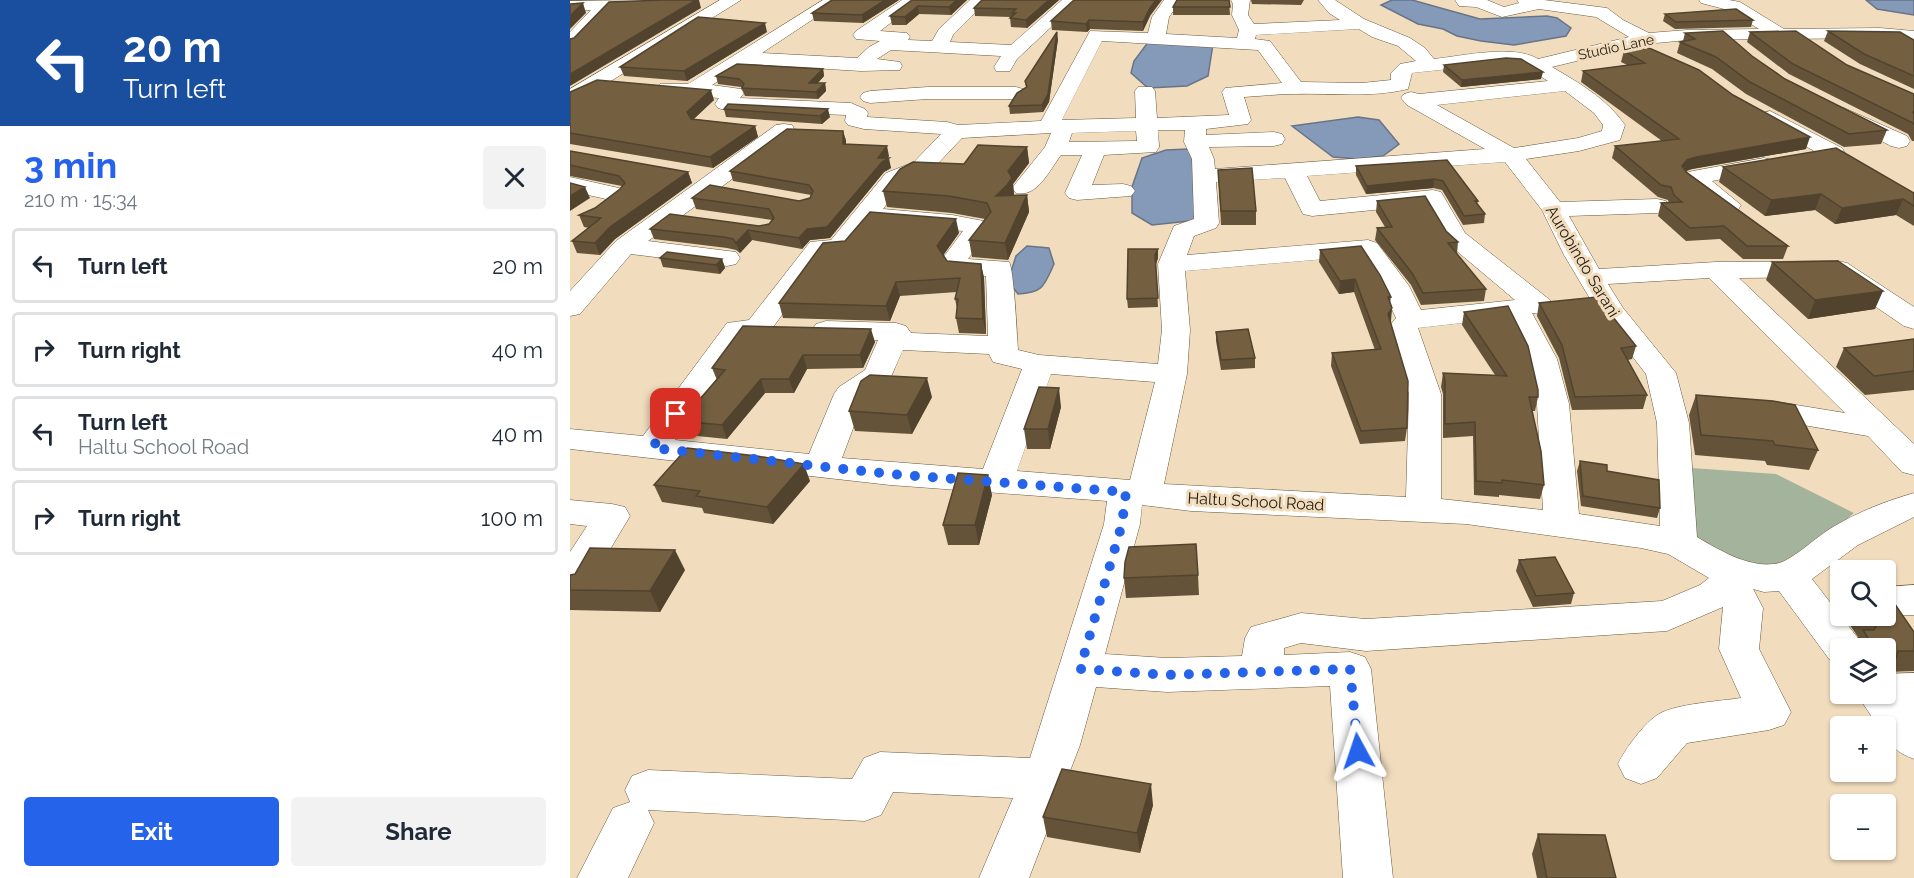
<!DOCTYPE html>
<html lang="en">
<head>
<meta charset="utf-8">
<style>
  body { margin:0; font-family:Raleway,sans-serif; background:#f2f2f3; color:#1f2937; height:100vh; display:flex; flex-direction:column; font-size:22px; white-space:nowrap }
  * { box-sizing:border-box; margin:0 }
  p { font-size:20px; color:#747a83 }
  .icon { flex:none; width:33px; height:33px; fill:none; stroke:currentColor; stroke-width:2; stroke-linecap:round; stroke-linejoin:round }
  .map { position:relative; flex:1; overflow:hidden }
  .details { display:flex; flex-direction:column; background:#fff; width:570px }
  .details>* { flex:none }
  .top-card { background:#1a4fa0; color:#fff; overflow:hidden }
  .buttons { position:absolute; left:1260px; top:560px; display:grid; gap:12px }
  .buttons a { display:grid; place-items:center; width:66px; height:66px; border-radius:6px; background:#fff; box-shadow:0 2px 4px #0004; font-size:30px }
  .pin { position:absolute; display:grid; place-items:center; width:51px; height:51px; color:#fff; margin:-26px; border-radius:12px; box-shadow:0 3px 9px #0006 }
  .me { position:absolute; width:66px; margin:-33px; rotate:355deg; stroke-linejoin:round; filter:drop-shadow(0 0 4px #0008) }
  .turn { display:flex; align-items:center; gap:21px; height:126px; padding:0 24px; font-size:27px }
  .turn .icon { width:78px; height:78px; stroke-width:2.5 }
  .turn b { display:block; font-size:42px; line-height:51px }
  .round { display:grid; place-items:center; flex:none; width:63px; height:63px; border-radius:6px; background:#f2f2f3 }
  .overview { display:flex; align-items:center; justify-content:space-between; height:102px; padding:0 24px }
  h1 { font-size:36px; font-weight:700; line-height:45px; color:#2563eb }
  .button { display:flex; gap:12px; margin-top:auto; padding:12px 24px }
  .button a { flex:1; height:69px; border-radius:6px; background:#2563eb; color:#fff; font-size:24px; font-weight:700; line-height:69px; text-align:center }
  .button a+a { background:#f2f2f3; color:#1f2937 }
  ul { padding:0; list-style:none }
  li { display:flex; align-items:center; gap:18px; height:75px; margin:0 12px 9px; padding:0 12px; border:3px solid #e0e1e3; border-radius:6px }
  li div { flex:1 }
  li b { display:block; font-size:22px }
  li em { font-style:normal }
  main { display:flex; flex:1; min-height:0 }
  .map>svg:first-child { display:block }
  .green { fill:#a4b49c }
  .water { fill:#859ab9; stroke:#687486; stroke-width:1.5 }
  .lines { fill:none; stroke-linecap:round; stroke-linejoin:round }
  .minor-casing { stroke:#6a593d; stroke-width:1 }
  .minor { fill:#fff; fill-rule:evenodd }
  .wall { fill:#645338 }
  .shaded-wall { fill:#51432e }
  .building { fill:#746041; stroke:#51432e; stroke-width:1.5 }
  .route { stroke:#2563eb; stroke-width:10; stroke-dasharray:0 18 }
  .labels { text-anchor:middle; stroke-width:6; stroke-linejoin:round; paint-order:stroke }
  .far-street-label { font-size:14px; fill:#231c10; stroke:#f1ddbe }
  .street-label { font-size:16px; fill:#231c10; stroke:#f1ddbe }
</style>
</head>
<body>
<main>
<section class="details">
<div class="top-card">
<div class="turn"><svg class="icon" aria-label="left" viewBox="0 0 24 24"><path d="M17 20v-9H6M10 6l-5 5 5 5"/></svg><div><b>20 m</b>Turn left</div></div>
</div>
<div class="overview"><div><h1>3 min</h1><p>210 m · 15:34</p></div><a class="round"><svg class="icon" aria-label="close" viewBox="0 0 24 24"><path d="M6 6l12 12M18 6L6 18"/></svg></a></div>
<ul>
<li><svg class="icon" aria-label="left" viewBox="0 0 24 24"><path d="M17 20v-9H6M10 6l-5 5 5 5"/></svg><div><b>Turn left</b></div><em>20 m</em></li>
<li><svg class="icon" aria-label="right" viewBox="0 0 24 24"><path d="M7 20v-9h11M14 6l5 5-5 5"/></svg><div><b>Turn right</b></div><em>40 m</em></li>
<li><svg class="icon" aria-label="left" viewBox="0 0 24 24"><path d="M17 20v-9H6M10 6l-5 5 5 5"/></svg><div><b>Turn left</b><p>Haltu School Road</p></div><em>40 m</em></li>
<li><svg class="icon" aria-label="right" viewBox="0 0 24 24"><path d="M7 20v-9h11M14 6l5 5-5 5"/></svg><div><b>Turn right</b></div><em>100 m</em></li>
</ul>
<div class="button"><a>Exit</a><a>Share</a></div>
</section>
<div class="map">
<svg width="1344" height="878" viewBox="0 0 1344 878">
  <rect width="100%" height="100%" fill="#f1ddbe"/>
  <!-- green -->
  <path class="green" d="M1122 468 1206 474 1284 513C1267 527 1222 571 1200 570 1177 569 1143 552 1122 541Z"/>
  <!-- water -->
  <path class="water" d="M822 0H842L910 19 977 16 987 18 1001 28 996 36 944 45 911 41 887 36 873 29 848 24 811 5Z
    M1296 0H1344V15L1307 9Z
    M579 41 643 44 638 76 617 86 578 88 561 73 564 61Z
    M788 117 809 120 829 144 813 156 788 159 763 157 722 126Z
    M618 149 625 155 628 220 582 225 562 213V187L572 158 596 150Z
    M457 246 479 248 484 264C474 286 473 293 448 294L438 281 446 256Z"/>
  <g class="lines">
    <!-- minor casing -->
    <g class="minor-casing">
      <path id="minor" d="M85 0 87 3 85 7 79 8 41 9 6 46 0 47V32L21 10 0 11V1Z
        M150 0H171L28 89 0 103V89Z
        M253 0H272L192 53 287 58 299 47 310 41 286 39 283 35 286 31 332 0H351L310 31 337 33 340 37 338 40 362 41 369 29 400 0H418L383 35 380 42 441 45 492 0H510L447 59 440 71H426L424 67 431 56 321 50 307 59 330 62 332 66 330 70 291 71 176 64 142 85 171 89 174 93 170 98 281 103 295 109 298 113 297 117 377 122 388 125 471 121 520 31 578 33 582 17 594 0H611L599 17 596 34 667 38 669 30 662 15 663 4 661 0H680L678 15 684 24 770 20 759 13 748 0H765L794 19 840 38 855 48 864 59C892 56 944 44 968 59L1059 37 1026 17 969 9 932 17 906 7 889 6 885 0H917L934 7 949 3 947 0H974L1037 8 1053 20 1079 33 1117 30 1189 29 1158 10 1131 3 1129 0H1159L1170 2 1214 29 1310 28 1344 31V41L1310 38 1117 40 1076 44 982 67C1009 83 1036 98 1055 125L1050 140 1009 151 956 159 990 202 1087 199 1096 201 1099 206 1096 211 1087 213 999 216 1029 269 1146 262 1268 261 1277 263 1344 307V329L1334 326 1262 277 1169 278 1344 444V475L1332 472 1298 436 1197 419 1192 412 1197 405 1208 402 1275 413 1139 278 1038 284 1053 308 1106 373 1119 423 1127 537C1149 550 1182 570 1209 563 1222 560 1249 535 1263 527 1288 512 1316 501 1344 493V517L1288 545 1242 579 1287 637 1293 648H1270V663L1259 659 1209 591 1194 592 1183 589 1193 608 1189 649 1221 712 1214 725 1199 730 1117 743 1087 778 1071 784 1055 778 1048 764C1055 749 1075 722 1089 714 1105 704 1151 701 1171 698L1149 649 1153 607 1097 631 796 651 731 643 714 648V655L780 652 795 657 801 669 823 878H773L760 686 597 692 526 687 510 745 459 878H409L443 798 323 792 311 815 295 821 78 810 84 823 58 878H7L43 808 60 802 55 790 62 776 78 770 282 779 294 758 310 752 460 758 534 524 537 501 320 485 0 449V429L73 436 157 323 179 320 240 242 261 240 316 173 344 162 371 134 294 129 278 125 275 121 276 115 155 110 148 108 145 104 149 98 97 94 90 92 87 88 90 84H118ZM789 29 802 37 828 46 846 61 830 64 821 73V80L792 83 731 82 700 41 685 39 686 35ZM532 41 688 50 712 83 655 88 652 92 659 115 587 118 585 91 582 87H568L565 91 566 118 492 120ZM935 63 951 64 978 81 849 94 841 92 834 94 831 98 837 105 915 149 645 169 644 159 639 147 704 146 712 144 715 139 712 134 704 132 636 135V129L678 124 681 120 674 97C691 96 708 94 725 94 763 93 801 98 838 89L842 73ZM995 91 1024 113 1033 125 1032 131 1008 138 944 148 867 105ZM588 130H615L614 142 622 159 624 219 604 226 588 264 592 330 588 364 469 355 448 350C447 336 444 269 439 262L398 259 422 227 419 222 382 215 313 209 332 183 345 176 359 173 392 138 481 133 475 147 442 188 446 193C467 198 479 171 491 155H512L495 193 499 198 507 200 561 196 565 191 561 186 553 184 522 185 534 155 586 152 589 147ZM566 131 567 141 499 142 502 133ZM935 162 972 210 994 255 1028 312 1076 374 1087 423 1090 526 1009 514 999 404 987 359 962 313 970 314 980 312 984 306 980 300 895 233 871 192 863 190 750 201 737 176ZM715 178 733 214 742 216 855 205 876 242 945 300 851 310 839 286 807 243 798 240 617 255 624 236 646 228 649 223 646 182ZM302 223 393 231 372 259 380 273 416 276 418 336 341 333 336 326 326 323 256 321 246 324 242 330 246 336 256 339 308 340 295 370 269 387 264 394 239 454 105 440 176 337 198 334 256 255 277 253ZM791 256 811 286 826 318 819 326 839 394 836 497 594 484 617 374 620 330 615 271ZM937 318 957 359 967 404 973 510 871 499V394L848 328ZM333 350 419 354 423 362 452 369 413 469 272 458 294 399 319 381ZM481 374 585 382 560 480 447 471ZM572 505 621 511 896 524 1071 548 1098 554 1139 578 1130 585 1092 601 796 619 731 613 681 627 675 638 672 656 597 658 535 654 570 524Z
        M358 87H446L453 89 456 93 453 97 446 99H358L300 103 293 101 290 97 293 93 300 91Z
        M1274 108 1337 136 1340 141 1337 146 1329 148 1321 146 1267 118 1264 114 1267 110Z
        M1200 111 1272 148 1275 153 1272 158 1264 160 1256 158 1193 121 1190 117 1193 113Z
        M214 124 222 125 225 130 222 135 78 241 166 252 170 258 166 264 157 266 61 254 10 314 0 316V291L46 241 206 125Z
        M1194 158 1202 160 1205 165 1202 170 1142 181 1171 205 1168 210 1159 212 1150 210 1111 178 1115 173 1123 171Z
        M0 177 53 189 57 194 53 199 45 201 0 191Z
        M0 500 42 504 55 507 60 516 14 593 0 597V552L17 526 0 524Z
        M1344 585V615L1316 616 1314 615 1316 587Z
        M1344 673V759C1328 753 1316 745 1316 726H1308L1286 693H1316V674Z"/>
    </g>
    <!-- minor -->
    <use href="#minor" class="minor"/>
  </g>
  <!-- wall -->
  <path class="wall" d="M329 0 293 23 244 21 242 13Z
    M342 0H397L381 15 349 14 336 25H322L320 16Z
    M489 0 457 28 441 27 440 18 441 17 405 16 404 8Z
    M659 0 660 15H603V7Z
    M681 0H734L731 5 682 4Z
    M1095 14 1183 20 1181 27 1105 29 1093 21Z
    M580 16 573 31 520 29 517 32 482 30 481 21Z
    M1258 31 1344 40V89L1290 64 1254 41Z
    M197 32 117 81 54 76 50 67Z
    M1180 32 1277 65 1344 94V141H1342L1338 134 1219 74 1177 42Z
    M1115 33 1182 56 1215 79 1317 130 1311 144 1274 147 1176 94 1142 69 1107 53 1110 42 1113 41Z
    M488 39 479 102 473 112 440 114 439 106 456 88 455 81Z
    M1054 51 1236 149 1122 169 1116 171 1218 246 1213 259H1173L1150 239 1116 241 1088 216 1091 203H1099L1098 200 1088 197 1042 158 1045 146 1092 141 1011 82 1013 71 1057 65 1051 62Z
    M874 65 971 79 891 87 873 72Z
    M253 69 254 76 248 83H255L256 91 248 99 175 96 171 87 148 84 146 76Z
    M0 92 144 100 124 119 185 126 188 137 143 168 0 144Z
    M154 109 260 117 252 124 156 117Z
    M276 140V144L319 156 317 158 321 168 314 172 260 238 240 240 232 249 182 240 170 253 166 250 157 248 84 239 80 229 189 226 199 224 202 220 126 209 122 198 229 201 240 198 241 195 163 181 160 171Z
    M457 147 459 163 443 184 444 194 443 196 457 195 459 212 438 260 402 257 399 240 415 219 382 213 317 207 313 191 394 164Z
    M0 151 118 172 122 183 45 239 30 255 7 253 2 241 19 228 14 227 9 215 25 208 50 189 52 186 0 176Z
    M877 160 908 201 907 204 915 214 914 223 893 225 872 190 863 188 796 194 786 175V166Z
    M1153 167 1344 193V226L1326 215 1265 224 1245 210 1195 216 1149 182Z
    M648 170 686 211V225H651Z
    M807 201 876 231 888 242 887 254 916 289 914 301 851 305 841 285 805 240 807 228 815 227 806 212Z
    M389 233 373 255 377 261 411 264 414 278 416 334 389 333 386 318 387 308 385 299 387 292 330 296 320 321 213 318 209 303Z
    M750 250 821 297 820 303 822 308 820 321 837 428 835 441 790 444 761 366 762 353 805 350 784 292 769 294 749 262Z
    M90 258 152 259 155 268 150 274 93 267Z
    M588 258 586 264 588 307 558 308 557 299Z
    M1202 262 1305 309 1238 319 1196 280Z
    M969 303 1066 346 1062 359 1058 360 1077 395 1073 409 1002 410 989 358 967 316Z
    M894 312 968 397 965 411H962L974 485 970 499 929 495V497L904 495 903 436 873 438V394L871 387 873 373 925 375 892 325Z
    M646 332 685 358V368L651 370 646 341Z
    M1344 339V390L1295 395 1266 367 1274 348Z
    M305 342 293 368 237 369 224 393H195L157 439 117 435 111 421 147 380 142 368Z
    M1126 395 1248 450 1239 470 1197 465 1195 461 1125 455 1119 415Z
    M362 397 342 434 285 431 279 411Z
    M491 407 480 449H457L454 429Z
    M1010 461 1037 471 1090 508 1087 518 1011 506 1007 471Z
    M240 481 203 524 134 513 132 508 92 502 84 485Z
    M422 495 409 545H378L373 525Z
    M949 560 1004 593 1001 604 963 607 946 571Z
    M115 570 90 612 0 610V575Z
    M628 575 629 595 556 598 554 578Z
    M1273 615H1316L1344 632V671L1318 672 1316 675V648H1283L1288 637Z
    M583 805 570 853 477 837 473 817Z
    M968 834 1046 878H967L962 854Z"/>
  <!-- shaded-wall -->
  <path class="shaded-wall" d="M126 0H129L131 8 0 86V74Z
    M315 0H329L293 23 292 15Z
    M387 0H397L381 15 379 7Z
    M479 0H489L457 28 456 20Z
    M586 0H592L580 16 573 31V22L580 8Z
    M13 3 16 13 0 29V16Z
    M348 6 349 14 336 25 335 17Z
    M519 20 520 29 517 32 516 24Z
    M195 23 197 32 117 81 114 71Z
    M487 32 488 39 479 102 473 112 472 105Z
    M253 69 254 76 241 90 239 83Z
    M973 72 971 79 891 87 892 80Z
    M255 83 256 91 248 99 246 92Z
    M141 90 144 100 120 122 117 112Z
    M258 109 260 117 252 124 250 116Z
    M185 126 188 137 143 168 140 157Z
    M273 131 276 140V154L273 144Z
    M1240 137 1236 149 1122 169 1113 172 1112 166 1117 160 1126 157Z
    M317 146 319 156 316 160 319 158 321 168 314 172 260 238 240 240 232 249 229 238 308 158Z
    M457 147 459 163 443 184 444 194 440 201 426 196 438 171Z
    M118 172 122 183 45 239 30 255 25 243 40 227Z
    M864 179 863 188 796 194 797 186Z
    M15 187 20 198 0 211V196Z
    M1251 194 1245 210 1195 216 1201 200Z
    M457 195 459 212 438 260 435 243Z
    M1333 199 1326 215 1265 224 1272 208Z
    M386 219 389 233 370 260 367 246Z
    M178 230 182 240 170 253 166 243Z
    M588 249V258L586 264 585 255Z
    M152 259 155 268 150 274 146 265Z
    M411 264 414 278 416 334 413 319Z
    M785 279 784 292 769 294 770 281Z
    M326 282 330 296 320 321 316 306Z
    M1313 291 1305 309 1238 319 1245 300Z
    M822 308 821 321 817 327 818 314Z
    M301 329 305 342 293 368 290 355Z
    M233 355 237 369 224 393 219 379Z
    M357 378 362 397 342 434 337 415Z
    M191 379 195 393 157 439 152 425Z
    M489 388 491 407 480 449 478 429Z
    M234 464 240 481 203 524 197 507Z
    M418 475 422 495 409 545 405 525Z
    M105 550 115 570 90 612 80 591Z
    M581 784 583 805 570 853 567 833Z"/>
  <!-- building -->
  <path class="building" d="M94 0H126L0 74V39L4 38 39 2Z
    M262 0H315L292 15 242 13Z
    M342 0H387L379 7 348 6 335 17 320 16Z
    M412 0H479L456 20 440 18 446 13H442L446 9 404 8Z
    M504 0H586L580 8 573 22 519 20 516 24 481 21Z
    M607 0H659L660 7H603Z
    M13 3 0 16V4Z
    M1166 9 1183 20 1106 22 1095 14Z
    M128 17 195 23 114 71 50 67Z
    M1153 31 1182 56 1215 79 1317 130 1279 134 1180 82 1146 57 1110 42 1125 39 1115 33Z
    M1226 31 1277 65 1344 94V112H1342L1344 113V125L1343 123 1223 64 1180 32Z
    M1258 31 1330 32 1344 40V76L1294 54Z
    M487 32 478 94 472 105 439 106 447 93 457 87 455 81Z
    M1079 48 1129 70 1163 95 1240 137 1126 157 1117 160 1112 166 1117 173 1218 246H1177L1154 226 1120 228 1091 203 1112 202 1104 195 1101 187 1091 185 1045 146 1109 139 1013 71 1075 63 1054 51Z
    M936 58 951 59 973 72 892 80 874 65Z
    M167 64 253 69 239 83H255L246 92 172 88 174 84 169 79 146 76Z
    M27 80 141 90 117 112 121 119 185 126 140 157 0 133V92Z
    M158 104 258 109 250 116 154 109Z
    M217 129 273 131V144L317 146 308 158H319L312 162 257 227 237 229 229 238 178 230 166 243 163 239 154 237 80 229 100 214 189 226 199 224 204 218 199 209 122 198 140 185 229 201 240 198 243 191 239 185 160 171Z
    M408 145 457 147 438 171 442 178 437 185 426 196 457 195 435 243 399 240 421 212 417 203 379 196 313 191 330 169 343 162 394 164Z
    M1266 148 1344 193V206L1333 199 1272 208 1251 194 1201 200 1153 167Z
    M0 151 118 172 40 227 25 243 2 241 31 218 9 215 25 208 50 189 55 183 49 176 0 165Z
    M877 160 908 201H905L915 214 894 216 873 181 864 179 797 186 786 166Z
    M682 168 686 211H651L648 170Z
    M0 183 15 187 0 196Z
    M855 196 876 231 888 242 878 243 916 289 853 293 842 273 807 228 822 227 807 201Z
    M300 212 386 219 367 246 377 261 411 264 413 319 386 318 388 299H385L390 278 326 282 316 306 209 303 253 243 275 241Z
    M791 246 810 275 821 297H818L822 308 818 314 838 381 837 428 791 431 762 353 811 349 785 279 770 281 750 250Z
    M558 249H588L585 255 588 298 557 299Z
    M97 252 152 259 146 265 90 258Z
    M1268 261 1313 291 1245 300 1202 262Z
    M1027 297 1066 346 1051 348 1077 395 1005 397 992 345 969 303Z
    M938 306 958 346 968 390V397H959L971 451 974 485 932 480V483L906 481 905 422 875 424V380L873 373 937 376 894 312Z
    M173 326 301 329 290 355H233L219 379H191L152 425 111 421 155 370 142 368Z
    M678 329 685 358 651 360 646 332Z
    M1344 339V371L1304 376 1274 348Z
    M300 375 357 378 337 415 279 411 291 381Z
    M469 387 489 388 478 429H454Z
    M1126 395 1203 401 1225 405 1248 450 1205 445 1203 441 1131 435Z
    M117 448 187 456 234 464 197 507 126 496 130 491 84 485Z
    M1010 461 1037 465V471L1089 480 1090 508 1013 496Z
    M388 473 418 475 405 525H373Z
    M626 544 628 575 554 578 555 562 559 547Z
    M20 548 105 550 80 591 0 590V575L5 574Z
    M985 557 1004 593 966 596 949 560Z
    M1316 594H1318L1344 632V651H1328L1326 658 1320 651H1316V648H1304L1293 630H1304L1306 626 1298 615H1316Z
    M492 769 581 784 567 833 473 817Z
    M968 834 1035 835 1046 878H977Z"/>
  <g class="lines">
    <!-- route -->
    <path class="route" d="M106 414 82 448 320 474 556 492 552 524 510 669 597 675 780 669 788 751"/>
  </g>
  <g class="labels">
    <!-- far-street labels -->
    <g class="far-street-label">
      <text transform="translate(1046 47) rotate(-12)" y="5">Studio Lane</text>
    </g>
    <!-- street labels -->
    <g class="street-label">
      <text transform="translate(1013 261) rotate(59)" y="6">Aurobindo Sarani</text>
      <text transform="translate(686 501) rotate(3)" y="6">Haltu School Road</text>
    </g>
  </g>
</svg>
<div class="buttons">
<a><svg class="icon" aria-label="search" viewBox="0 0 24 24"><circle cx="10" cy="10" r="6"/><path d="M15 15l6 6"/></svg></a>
<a><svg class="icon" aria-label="layers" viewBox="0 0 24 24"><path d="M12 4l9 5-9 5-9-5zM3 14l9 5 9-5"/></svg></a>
<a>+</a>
<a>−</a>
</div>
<div class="pin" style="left:106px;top:414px;background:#d93025"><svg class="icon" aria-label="arrive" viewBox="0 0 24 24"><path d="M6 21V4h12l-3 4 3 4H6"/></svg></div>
<svg class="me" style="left:788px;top:751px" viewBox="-20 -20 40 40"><path d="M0-17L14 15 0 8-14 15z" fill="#2563eb" stroke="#fff" stroke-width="4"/></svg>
</div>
</main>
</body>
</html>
